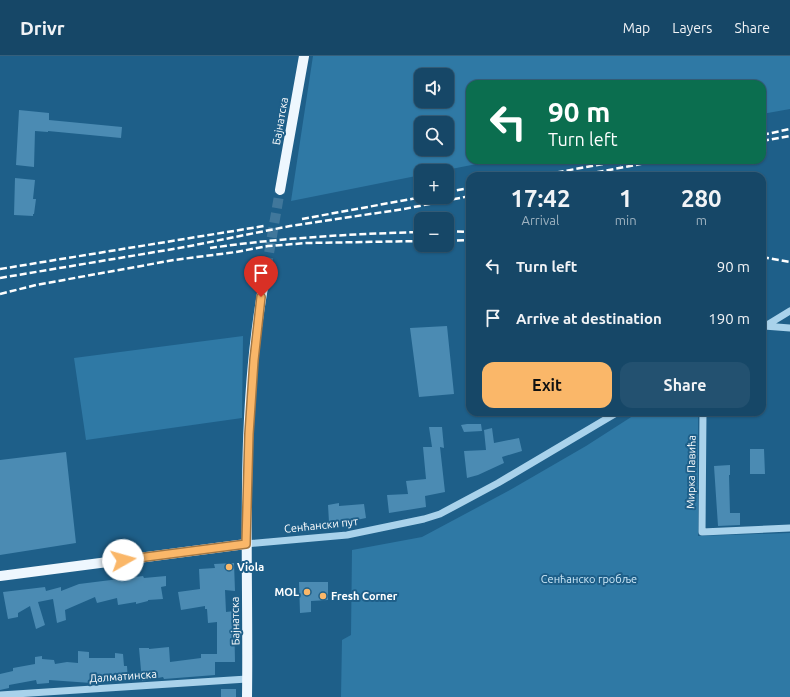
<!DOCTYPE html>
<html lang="en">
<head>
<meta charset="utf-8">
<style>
  body { margin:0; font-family:Ubuntu,sans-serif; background:#235170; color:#f1f3f6; height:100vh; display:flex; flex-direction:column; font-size:15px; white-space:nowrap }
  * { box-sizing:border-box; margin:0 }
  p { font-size:13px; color:#9eb2c0 }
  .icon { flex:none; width:22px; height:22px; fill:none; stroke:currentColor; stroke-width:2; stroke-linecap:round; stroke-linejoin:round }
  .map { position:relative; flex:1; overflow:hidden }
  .drawer { position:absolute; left:466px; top:116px; width:300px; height:244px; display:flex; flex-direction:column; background:#164767; border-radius:12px; box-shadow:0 1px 3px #0004,0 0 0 1px #355f7b }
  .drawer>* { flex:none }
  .guide { position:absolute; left:466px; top:24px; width:300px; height:84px; border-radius:12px; box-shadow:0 1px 3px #0004,0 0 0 1px #355f7b; background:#0b6e4f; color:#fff; overflow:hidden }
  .fabs { position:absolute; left:414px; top:12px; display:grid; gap:8px }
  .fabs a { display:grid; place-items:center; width:40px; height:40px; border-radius:8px; background:#164767; box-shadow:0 1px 3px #0004,0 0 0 1px #355f7b; font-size:20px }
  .pin { position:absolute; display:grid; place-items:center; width:34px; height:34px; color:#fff; margin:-41px -17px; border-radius:50% 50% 50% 0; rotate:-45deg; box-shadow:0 0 4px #0007 }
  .pin .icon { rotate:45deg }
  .me { position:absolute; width:44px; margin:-22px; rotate:83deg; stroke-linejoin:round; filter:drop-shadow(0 0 3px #0008) }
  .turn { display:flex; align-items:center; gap:14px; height:84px; padding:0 16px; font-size:18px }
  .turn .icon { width:52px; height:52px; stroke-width:2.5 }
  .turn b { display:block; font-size:28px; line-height:34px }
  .eta { display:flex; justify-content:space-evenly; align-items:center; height:68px; text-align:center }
  .eta b { font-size:24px; font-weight:700; line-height:28px }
  .primary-button { display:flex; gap:8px; margin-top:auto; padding:8px 16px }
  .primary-button a { flex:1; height:46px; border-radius:12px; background:#fab769; color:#111; font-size:16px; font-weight:700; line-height:46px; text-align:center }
  .primary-button a+a { background:#235170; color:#f1f3f6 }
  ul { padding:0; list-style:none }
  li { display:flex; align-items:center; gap:12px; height:52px; padding:0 16px }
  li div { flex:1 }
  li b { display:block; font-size:15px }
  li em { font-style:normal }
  header { display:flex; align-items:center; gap:24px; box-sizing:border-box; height:56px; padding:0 20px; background:#164767; border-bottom:1px solid #355f7b }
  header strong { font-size:19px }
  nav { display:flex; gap:22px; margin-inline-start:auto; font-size:14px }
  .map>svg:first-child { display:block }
  .green { fill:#2f79a5; fill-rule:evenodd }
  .building { fill:#4b8bb3 }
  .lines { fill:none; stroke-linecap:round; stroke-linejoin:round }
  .major-tunnel { stroke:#40779b; stroke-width:10; stroke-dasharray:10 5; stroke-linecap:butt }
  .minor { stroke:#a9d2eb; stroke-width:7 }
  .major { stroke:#eef7fe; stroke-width:10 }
  .rail { stroke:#fff; stroke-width:2.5; stroke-dasharray:7 3; stroke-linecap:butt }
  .route-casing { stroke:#a27744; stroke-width:10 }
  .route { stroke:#fab769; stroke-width:7 }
  .poi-dot { fill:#fab769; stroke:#1e5f89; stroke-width:1.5 }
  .labels { text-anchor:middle; stroke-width:4; stroke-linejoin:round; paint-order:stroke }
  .street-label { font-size:11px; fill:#fff; stroke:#1e5f89 }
  .poi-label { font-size:11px; font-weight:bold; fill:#fff; stroke:#1e5f89; text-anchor:start }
  .park-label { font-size:11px; fill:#cee9f8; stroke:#1e5f89 }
</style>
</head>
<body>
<header>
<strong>Drivr</strong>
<nav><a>Map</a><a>Layers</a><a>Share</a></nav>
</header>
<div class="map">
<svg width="790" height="641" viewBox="0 0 790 641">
  <rect width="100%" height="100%" fill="#1e5f89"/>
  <!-- green -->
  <path class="green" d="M313 0H790V53L762 58V28H470V104H497L441 115H421V119L291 145ZM421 19H447V45H421ZM421 67H447V93H421Z
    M243 280 242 362 86 384 74 302Z
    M639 356H698V480L790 477V641H341L342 584 351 579 352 494 422 481 510 434 586 390Z"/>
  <!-- building -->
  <path class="building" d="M19 54 49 57V64L122 71 121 82 48 75V76L35 75 34 111 16 109Z
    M15 122 35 124 33 143H36L34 158H33V160L14 159Z
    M447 270 454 338 419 341 410 272Z
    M467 368H481L482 375 464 376 461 369Z
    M429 371H442L444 392 440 391 445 436 425 440 426 451 389 457 387 439 408 438 406 425 426 423 423 391H432Z
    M492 372 494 387 519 382 522 395 502 401 504 407 478 419 467 422 464 395 486 394 484 374Z
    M750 393H764L765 418H750Z
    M66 396 76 487 0 499V404Z
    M730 409V419H729L730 457H740V469L718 470 714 410Z
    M339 447V450L364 448 366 462 342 467 329 466 328 449Z
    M234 507 235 535 225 534 226 556 234 555 235 606H215V619L164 623 163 621 142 625 139 592H149V593L169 591 170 606 201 602V598H217V566L208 567 207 553H205V550L181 554 178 536 200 533 199 513 215 512 214 508Z
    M143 520 144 522 166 520V530L161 531 163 543 148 544V545L136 548V546L118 549 117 542 97 547 95 541 65 554 66 564 57 567 53 543 38 546 45 569 36 573 30 550 18 557V561L8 563 3 536 45 531 46 535 61 531V535L79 528Z
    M299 526H328V544L311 545V556L300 557Z
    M78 595 89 596V602H115V597L123 598 124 610H127L128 625 91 626V627L49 624V627L37 628 36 624 9 629V632L0 634V618L13 615V612L35 608V601L42 600V603L54 604 55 608 67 606 78 607Z
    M221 633H236V641H221Z"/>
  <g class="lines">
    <!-- major-tunnel -->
    <path class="major-tunnel" d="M264 226 280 134"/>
    <!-- minor -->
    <path class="minor" d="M764 270 790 272
      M762 272 790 255
      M703 356 702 476 790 472
      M246 488 347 479 424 463 440 458 498 427 618 356
      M0 639 247 623"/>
    <!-- major -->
    <path class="major" d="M280 134 304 0
      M0 520 246 488
      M247 641C249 504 239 362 264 226"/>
    <!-- rail -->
    <path class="rail" d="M762 79 790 73
      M762 85 790 80
      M620 108 641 104
      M537 120 625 104
      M577 120 662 104
      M447 136 470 132
      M302 163 422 141
      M447 175 470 176
      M447 185 470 184
      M210 192C280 182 350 178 421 176
      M762 201 790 206
      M0 213 264 170
      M0 222 185 191 290 170 404 153 470 140
      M0 238 36 229 174 204 236 196 268 190 307 187 421 185"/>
  </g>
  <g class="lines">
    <!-- route casing -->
    <g class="route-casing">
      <path id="route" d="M123 504 246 488 249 378 254 304 261 241"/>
    </g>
    <!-- route -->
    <use href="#route" class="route"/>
  </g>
  <!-- markers -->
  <g class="poi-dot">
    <circle cx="229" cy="511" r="4"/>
    <circle cx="307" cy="536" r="4"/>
    <circle cx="323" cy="540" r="4"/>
  </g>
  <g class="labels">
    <!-- street labels -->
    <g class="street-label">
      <text transform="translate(280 65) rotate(-80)" y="4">Бајнатска</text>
      <text transform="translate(691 416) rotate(-89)" y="4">Мирка Павића</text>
      <text transform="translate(321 469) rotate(-6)" y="4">Сенћански пут</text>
      <text transform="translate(235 565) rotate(-91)" y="4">Бајнатска</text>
      <text transform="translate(123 620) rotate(-4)" y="4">Далматинска</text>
    </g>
    <!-- poi labels -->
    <g class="poi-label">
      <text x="237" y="515">Viola</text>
      <text x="299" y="540" text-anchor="end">MOL</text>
      <text x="331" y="544">Fresh Corner</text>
    </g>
    <!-- park labels -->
    <g class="park-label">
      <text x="589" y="527">Сенћанско гробље</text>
    </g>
  </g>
</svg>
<div class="fabs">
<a><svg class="icon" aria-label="sound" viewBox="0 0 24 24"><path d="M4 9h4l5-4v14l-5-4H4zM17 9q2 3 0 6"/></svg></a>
<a><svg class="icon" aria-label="search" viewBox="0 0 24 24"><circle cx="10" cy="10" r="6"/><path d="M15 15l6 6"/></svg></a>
<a>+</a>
<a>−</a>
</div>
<div class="pin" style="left:261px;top:241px;background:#d93025"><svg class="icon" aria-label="arrive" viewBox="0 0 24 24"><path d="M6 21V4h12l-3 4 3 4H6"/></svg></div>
<svg class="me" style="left:123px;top:504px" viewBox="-20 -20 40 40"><circle r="19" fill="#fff"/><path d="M0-13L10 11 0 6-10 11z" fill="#fab769"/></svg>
<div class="guide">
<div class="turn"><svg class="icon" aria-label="left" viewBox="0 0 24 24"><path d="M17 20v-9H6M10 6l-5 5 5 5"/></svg><div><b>90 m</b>Turn left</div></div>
</div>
<section class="drawer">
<div class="eta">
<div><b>17:42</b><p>Arrival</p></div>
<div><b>1</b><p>min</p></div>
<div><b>280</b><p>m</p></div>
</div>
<ul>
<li><svg class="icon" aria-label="left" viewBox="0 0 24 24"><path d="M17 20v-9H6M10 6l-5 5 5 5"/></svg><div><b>Turn left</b></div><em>90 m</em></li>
<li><svg class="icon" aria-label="arrive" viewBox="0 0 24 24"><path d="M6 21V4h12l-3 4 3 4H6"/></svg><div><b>Arrive at destination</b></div><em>190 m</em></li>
</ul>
<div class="primary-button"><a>Exit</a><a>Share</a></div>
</section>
</div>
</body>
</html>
